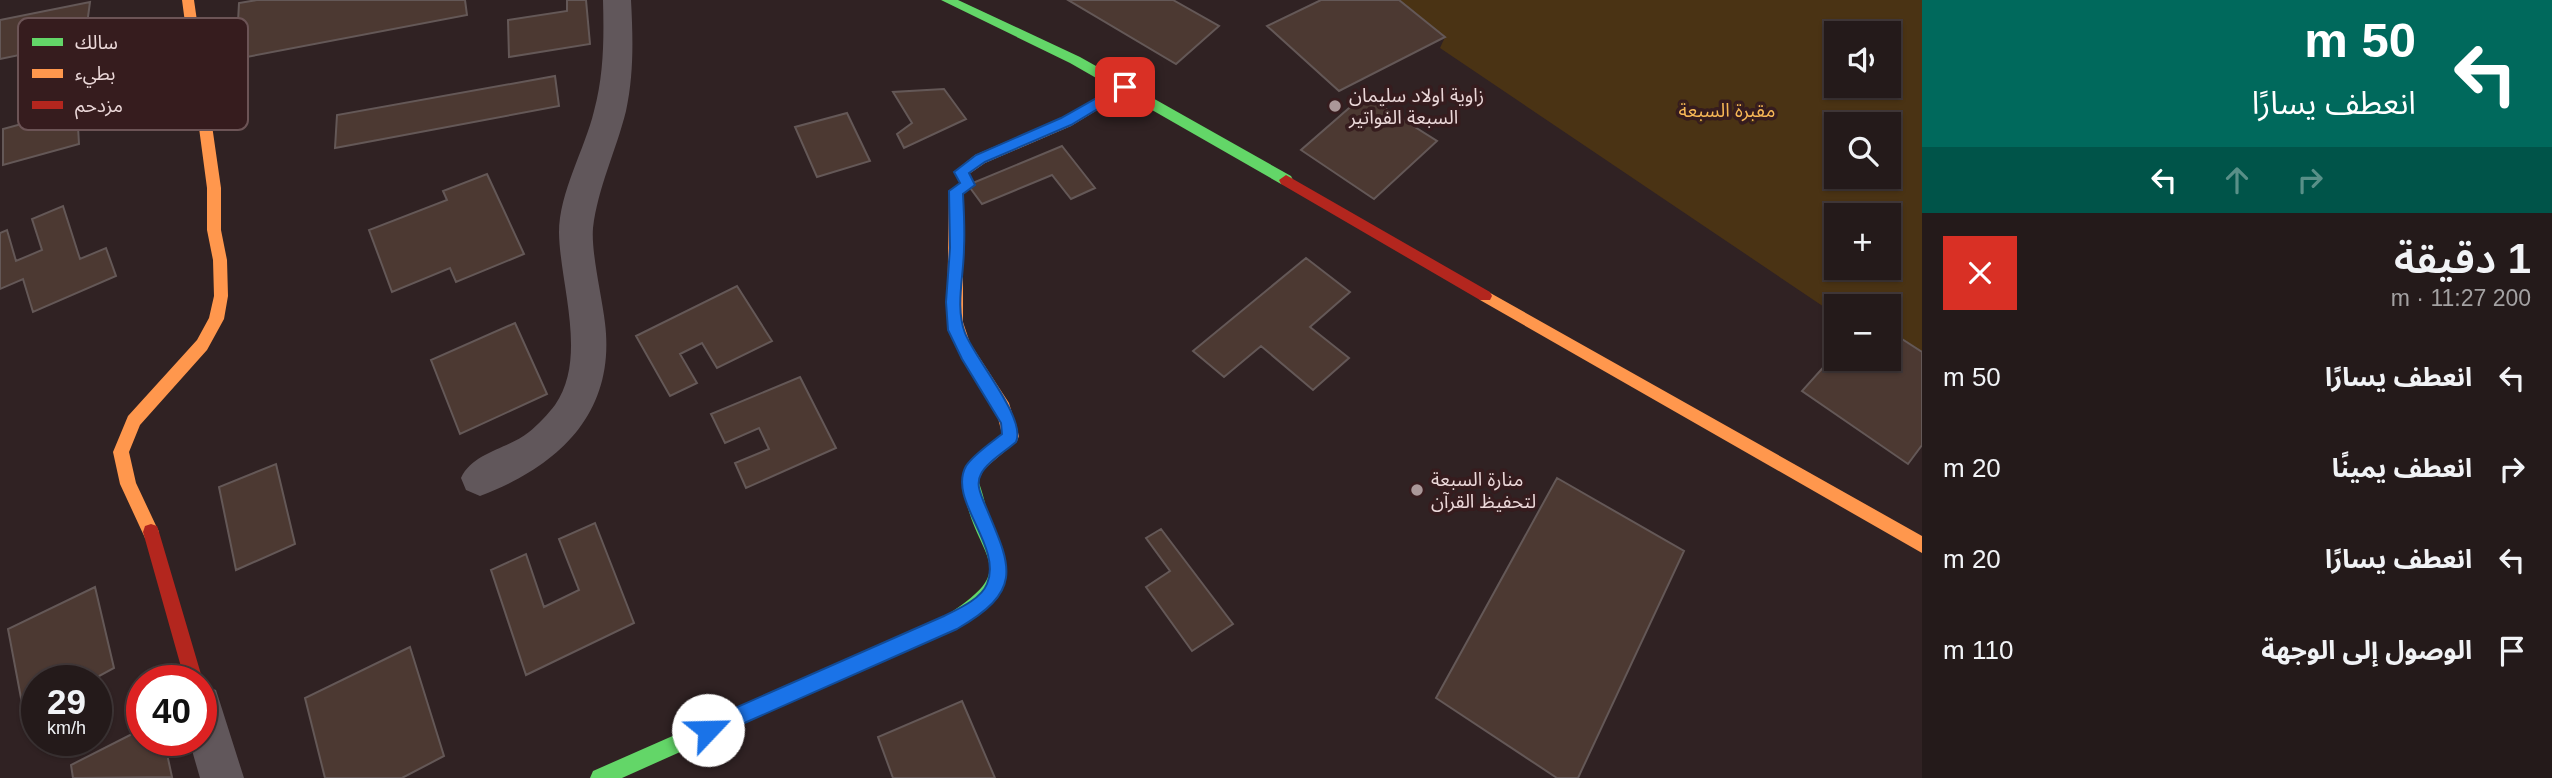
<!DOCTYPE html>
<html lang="ar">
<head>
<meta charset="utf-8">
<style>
  body { margin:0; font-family:Arial,"Noto Sans Arabic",sans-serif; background:#302727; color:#f1f3f6; direction:rtl; height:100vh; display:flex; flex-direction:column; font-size:26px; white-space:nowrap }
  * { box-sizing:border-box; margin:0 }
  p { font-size:23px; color:#a3a1a2 }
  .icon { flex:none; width:38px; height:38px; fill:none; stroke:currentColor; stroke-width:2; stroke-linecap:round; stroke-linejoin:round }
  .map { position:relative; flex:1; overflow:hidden; direction:ltr }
  .side { display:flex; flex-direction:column; background:#241a1a; width:630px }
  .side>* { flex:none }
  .top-card { background:#00695c; color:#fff; overflow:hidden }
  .tools { position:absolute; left:1824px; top:21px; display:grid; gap:14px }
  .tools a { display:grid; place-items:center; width:77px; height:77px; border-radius:0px; background:#241a1a; box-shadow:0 2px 5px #0004,0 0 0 2px #413839; font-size:35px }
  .speed { position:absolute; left:21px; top:665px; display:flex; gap:14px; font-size:35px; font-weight:700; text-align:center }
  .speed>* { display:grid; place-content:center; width:91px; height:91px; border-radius:50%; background:#241a1a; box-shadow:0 2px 5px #0004,0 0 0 2px #413839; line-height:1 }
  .speed small { font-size:18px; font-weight:400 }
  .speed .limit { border:10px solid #d22; background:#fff; color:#111 }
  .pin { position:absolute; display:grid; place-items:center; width:60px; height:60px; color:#fff; margin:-30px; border-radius:14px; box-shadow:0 4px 10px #0006 }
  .me { position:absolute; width:77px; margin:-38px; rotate:66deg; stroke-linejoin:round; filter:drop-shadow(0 0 5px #0008) }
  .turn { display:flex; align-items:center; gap:24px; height:147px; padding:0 21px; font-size:32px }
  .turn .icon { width:91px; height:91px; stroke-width:2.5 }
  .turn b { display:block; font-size:49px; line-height:60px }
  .lanes { display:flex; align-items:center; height:66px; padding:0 21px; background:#0003; justify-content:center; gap:35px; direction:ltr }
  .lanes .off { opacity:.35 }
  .round { display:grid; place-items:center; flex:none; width:74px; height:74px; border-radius:0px; background:#302727 }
  .head { display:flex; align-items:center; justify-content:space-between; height:119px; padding:0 21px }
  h1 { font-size:42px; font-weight:600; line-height:52px }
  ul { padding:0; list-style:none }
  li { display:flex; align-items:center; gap:21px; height:91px; padding:0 21px }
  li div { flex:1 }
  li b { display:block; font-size:26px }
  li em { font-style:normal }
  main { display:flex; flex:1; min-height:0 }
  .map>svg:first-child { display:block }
  .green { fill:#4a3314; fill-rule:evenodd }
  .building { fill:#4c3932; stroke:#645857; stroke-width:2 }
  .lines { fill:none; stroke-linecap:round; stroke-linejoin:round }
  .street { fill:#61575b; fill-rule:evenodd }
  .fast { fill:#63d668; fill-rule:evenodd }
  .slow { fill:#ff974d; fill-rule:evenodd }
  .jam { fill:#b3261e; fill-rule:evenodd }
  .route { fill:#1a73e8; stroke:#114b97; stroke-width:2 }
  .poi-dot { fill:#aa9899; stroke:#361c1e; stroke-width:2.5 }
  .labels { text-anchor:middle; stroke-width:7; stroke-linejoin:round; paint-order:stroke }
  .poi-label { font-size:19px; fill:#ebd8d9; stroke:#361c1e; text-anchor:start }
  .park-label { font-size:19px; fill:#f6b756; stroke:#361c1e }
  .key { fill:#361c1e; stroke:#6c5456; stroke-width:2 }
  .key-label { font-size:19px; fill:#ebd8d9 }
</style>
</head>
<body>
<main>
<section class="side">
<div class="top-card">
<div class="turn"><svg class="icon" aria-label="left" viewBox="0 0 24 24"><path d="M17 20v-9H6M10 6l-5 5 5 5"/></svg><div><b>50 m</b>انعطف يسارًا</div></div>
<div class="lanes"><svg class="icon" aria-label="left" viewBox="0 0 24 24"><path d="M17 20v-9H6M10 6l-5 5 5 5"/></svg><svg class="icon off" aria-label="ahead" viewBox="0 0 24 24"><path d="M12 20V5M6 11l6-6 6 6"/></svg><svg class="icon off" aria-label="right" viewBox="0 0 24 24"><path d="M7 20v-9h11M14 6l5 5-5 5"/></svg></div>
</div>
<div class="head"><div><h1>1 دقيقة</h1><p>200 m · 11:27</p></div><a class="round" style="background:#d93025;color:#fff"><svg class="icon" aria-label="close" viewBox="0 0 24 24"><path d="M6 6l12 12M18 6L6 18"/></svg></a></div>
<ul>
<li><svg class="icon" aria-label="left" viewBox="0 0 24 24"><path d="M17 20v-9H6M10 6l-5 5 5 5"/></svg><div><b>انعطف يسارًا</b></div><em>50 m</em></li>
<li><svg class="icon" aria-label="right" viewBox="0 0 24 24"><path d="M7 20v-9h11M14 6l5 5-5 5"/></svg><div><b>انعطف يمينًا</b></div><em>20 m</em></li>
<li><svg class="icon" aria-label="left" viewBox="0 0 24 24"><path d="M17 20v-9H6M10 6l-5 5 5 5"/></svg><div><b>انعطف يسارًا</b></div><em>20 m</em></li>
<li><svg class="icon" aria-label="arrive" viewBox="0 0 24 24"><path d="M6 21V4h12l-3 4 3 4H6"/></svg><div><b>الوصول إلى الوجهة</b></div><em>110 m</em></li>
</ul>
</section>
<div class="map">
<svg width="1922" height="778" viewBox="0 0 1922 778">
  <rect width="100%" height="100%" fill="#302223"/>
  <!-- green -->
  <path class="green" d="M1399 0H1922V373L1888 350V306H1836V315L1440 48 1445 37ZM1836 33H1888V86H1836ZM1836 124H1888V177H1836ZM1836 215H1888V268H1836Z"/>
  <!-- building -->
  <path class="building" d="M257 0H465L467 15 236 59 239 3Z
    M567 0H586L590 44 509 57 508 20 567 11Z
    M1068 0H1173L1219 26 1176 64Z
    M1321 0H1399L1445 37 1339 91 1267 26Z
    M90 2 85 39 50 47 52 31 37 34 34 52 0 59V20Z
    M555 76 559 106 335 148 337 115Z
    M944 89 966 119 904 148 897 134 912 123 893 92Z
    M1364 95 1437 141 1374 199 1301 150Z
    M77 109 79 144 3 165V129Z
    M847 113 870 161 817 177 795 127Z
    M1062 146 1095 188 1071 199 1052 175 982 204 968 185Z
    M487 174 524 254 456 282 450 268 392 292 369 230 447 200 443 191Z
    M63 206 80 259 106 248 116 276 33 312 23 279 0 289V233L7 230 16 261 42 250 32 219Z
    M1306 258 1350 292 1310 327 1349 358 1313 390 1261 346 1224 377 1193 351Z
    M737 286 772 341 717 368 702 343 680 354 697 383 670 396 636 336Z
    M515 323 547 394 460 434 431 360Z
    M1888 330 1922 352V445L1908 464 1802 391 1836 353V359H1888Z
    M800 377 836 448 746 488 735 463 769 449 759 428 725 443 711 414Z
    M276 464 295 544 236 570 219 487Z
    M1557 478 1684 551 1578 778H1557L1436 698Z
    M595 523 634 623 526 675 491 570 526 554 544 607 579 590 559 539Z
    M1161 529 1233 624 1192 651 1146 587 1170 571 1146 538Z
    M95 587 114 668 90 681H37V708L24 714 8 629Z
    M410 647 444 756 402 778H325L305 698Z
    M962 701 995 778H893L878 737Z
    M142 729V740H164L172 777 73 778 71 765Z"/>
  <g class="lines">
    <!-- street -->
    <path class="street" d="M603 0H631C633 38 634 74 626 111 616 151 598 187 593 228 591 253 602 296 605 323 616 413 559 466 480 496L466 490 461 478C473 452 508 449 529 432 538 425 548 414 555 405 588 358 560 285 559 233 559 192 585 149 594 111 604 74 604 38 603 0Z
      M201 684 216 690 244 778H200L189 740H201Z"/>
    <!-- fast -->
    <path class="fast" d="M941 0H958L1080 57 1291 176 1293 180 1286 185 1281 184 1070 63Z
      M970 473 976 476C983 490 985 507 991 522 1015 582 1013 593 957 628L622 778H590L593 771 945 616C1021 568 980 563 965 497 964 489 961 483 964 476Z"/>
    <!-- slow -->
    <path class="slow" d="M182 0H194L221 188V230L227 260 228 296 224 319 207 350 140 425 129 452 136 483 159 532 157 538 151 540 145 538 120 484 113 452 128 416 197 340 209 318 214 296 213 260 207 230V188Z
      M1125 82 1132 87 1130 90 1071 126 985 163 969 174 975 185 963 194V322L970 343 1009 403 1019 436 1017 441 984 469 976 486 970 489 964 486 962 481 972 459 1002 434 996 410 958 350 947 322 949 191 960 183 954 172 975 155 1061 118Z
      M1485 290 1922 536V553L1480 300 1478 296 1480 292Z"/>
    <!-- jam -->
    <path class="jam" d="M1286 175 1490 292 1492 296 1490 300H1480L1281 184 1279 180Z
      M151 524 157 526 159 532 203 681 201 686V681H185L143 532 145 526Z"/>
  </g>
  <!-- route -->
  <path class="route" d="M1125 82 1131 87 1129 90 1071 125 985 162 969 173 975 185 963 194C964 212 965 230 964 248 964 275 955 307 965 333 975 359 1027 419 1016 442 1006 451 987 462 981 474 976 483 980 492 983 500 1010 565 1027 589 957 629L715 736 708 739 701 736 698 730 701 723 944 616C958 609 981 599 987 584 1003 546 947 500 966 466 974 454 991 443 1002 434L1001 423 962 359 948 330 946 302 950 248 949 191 960 183 954 172 976 155 1061 118Z"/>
  <!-- markers -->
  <g class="poi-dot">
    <circle cx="1335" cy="106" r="7"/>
    <circle cx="1417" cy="490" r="7"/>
  </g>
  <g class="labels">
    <!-- poi labels -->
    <g class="poi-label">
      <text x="1349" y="102">زاوية اولاد سليمان<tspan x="1349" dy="22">السبعة الفواتير</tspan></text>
      <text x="1431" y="486">منارة السبعة<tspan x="1431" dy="22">لتحفيظ القرآن</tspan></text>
    </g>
    <!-- park labels -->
    <g class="park-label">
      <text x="1727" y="117">مقبرة السبعة</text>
    </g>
  </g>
  <!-- legend -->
  <rect x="18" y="18" width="230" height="112" rx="10" class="key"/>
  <rect x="32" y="38" width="31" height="8" fill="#63d668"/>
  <rect x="32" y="69" width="31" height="9" fill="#ff974d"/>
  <rect x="32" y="101" width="31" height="8" fill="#b3261e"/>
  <g class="key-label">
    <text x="75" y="49">سالك</text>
    <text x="75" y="80">بطيء</text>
    <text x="75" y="112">مزدحم</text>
  </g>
</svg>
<div class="tools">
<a><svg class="icon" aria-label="sound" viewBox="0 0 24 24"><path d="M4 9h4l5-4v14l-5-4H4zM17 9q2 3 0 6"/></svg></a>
<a><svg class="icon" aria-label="search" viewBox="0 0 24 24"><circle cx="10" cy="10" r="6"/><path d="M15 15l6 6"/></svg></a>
<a>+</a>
<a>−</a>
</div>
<div class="speed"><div>29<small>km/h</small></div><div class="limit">40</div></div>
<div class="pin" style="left:1125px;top:87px;background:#d93025"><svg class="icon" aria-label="arrive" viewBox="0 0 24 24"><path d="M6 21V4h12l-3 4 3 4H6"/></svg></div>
<svg class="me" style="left:708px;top:730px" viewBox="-20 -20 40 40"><circle r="19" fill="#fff"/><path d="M0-13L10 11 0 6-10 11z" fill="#1a73e8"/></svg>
</div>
</main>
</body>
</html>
